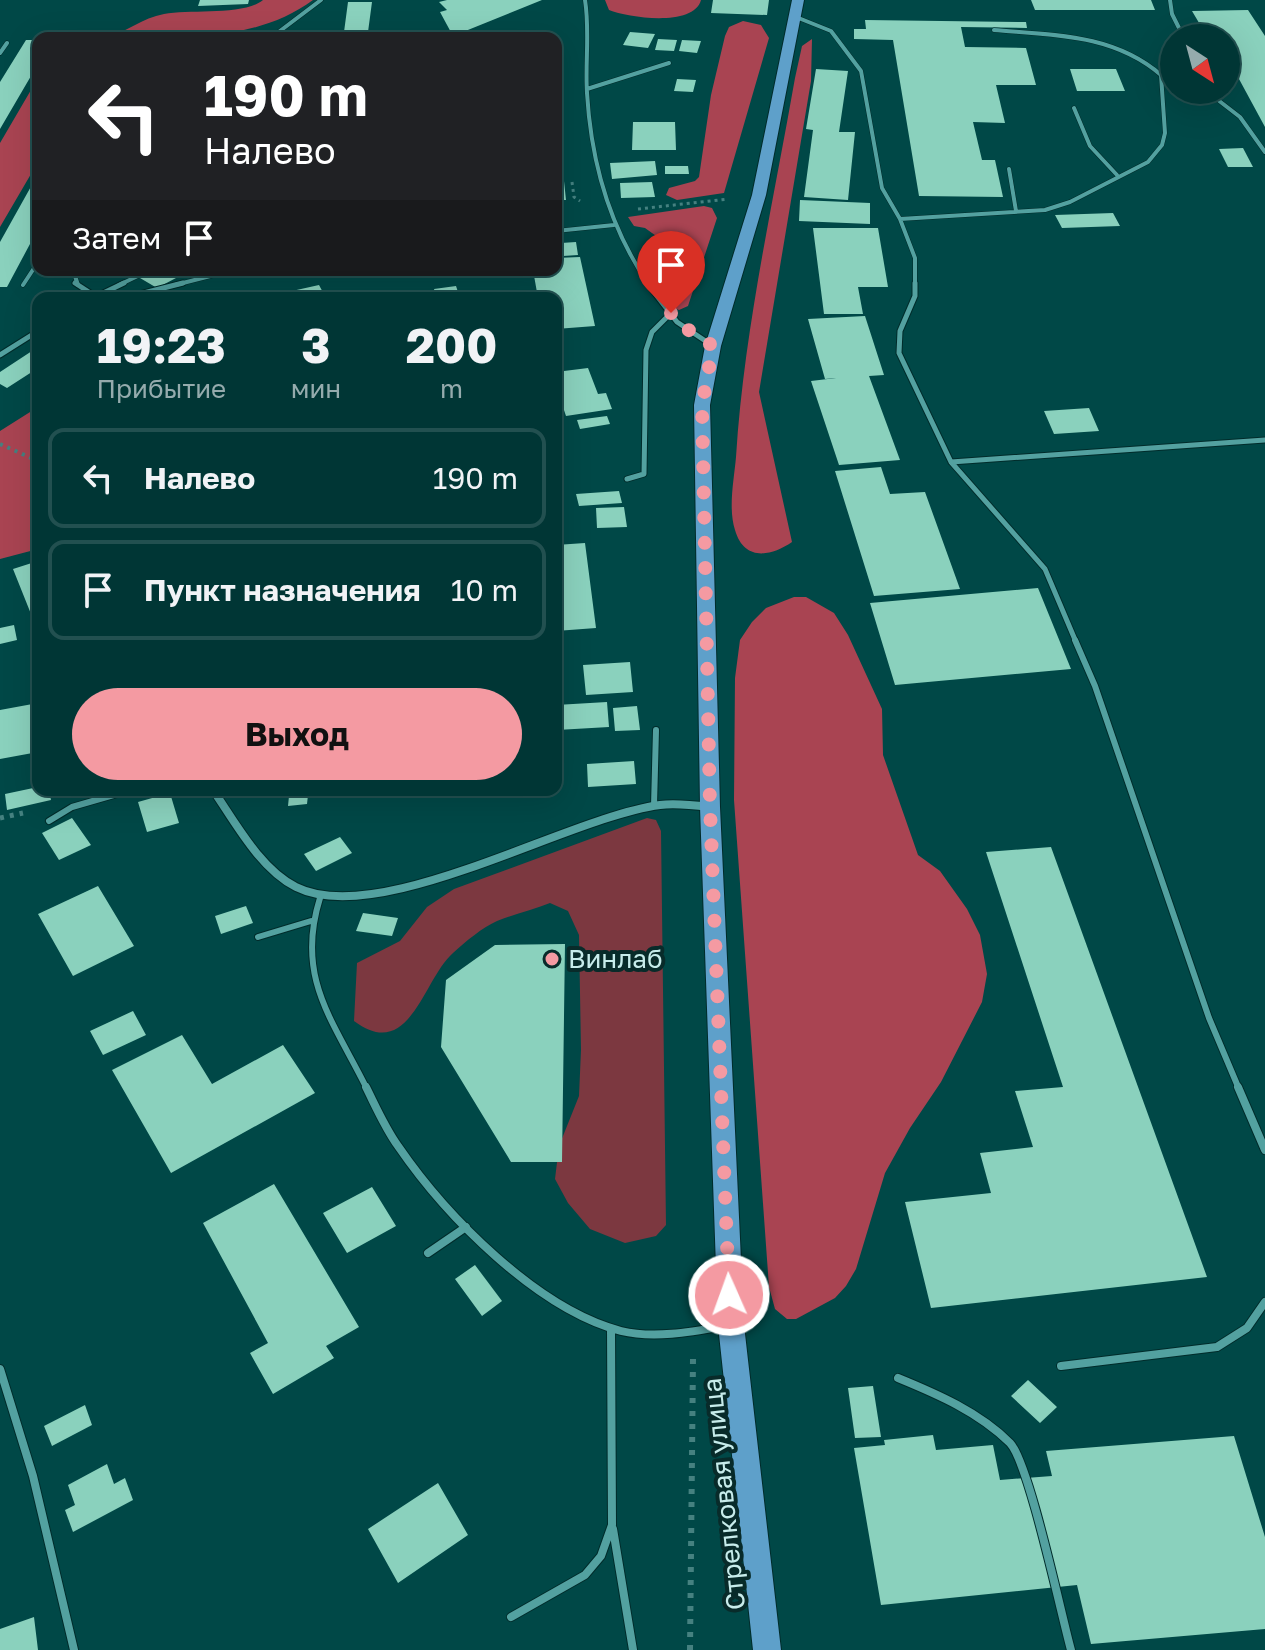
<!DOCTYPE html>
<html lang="ru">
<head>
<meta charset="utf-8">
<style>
  body { margin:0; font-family:"Golos Text",sans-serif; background:#0a3e3d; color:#f1f3f6; height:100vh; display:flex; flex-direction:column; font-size:30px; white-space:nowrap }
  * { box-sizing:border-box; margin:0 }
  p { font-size:26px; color:#95abad }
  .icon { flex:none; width:44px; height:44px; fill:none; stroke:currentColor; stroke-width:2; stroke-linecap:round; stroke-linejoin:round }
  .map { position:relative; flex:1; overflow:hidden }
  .drawer { position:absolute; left:32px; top:292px; width:530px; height:504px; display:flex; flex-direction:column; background:#003635; border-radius:16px; box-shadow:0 8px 32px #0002,0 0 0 2px #225050 }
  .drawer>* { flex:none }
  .guide { position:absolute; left:32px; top:32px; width:530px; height:244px; border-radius:16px; box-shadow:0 8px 32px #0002,0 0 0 2px #225050; background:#202124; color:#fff; overflow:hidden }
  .needle { width:52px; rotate:144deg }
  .fabs { position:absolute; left:1160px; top:24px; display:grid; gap:16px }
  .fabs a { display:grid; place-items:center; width:80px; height:80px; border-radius:50%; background:#003635; box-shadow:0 8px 32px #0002,0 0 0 2px #225050; font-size:40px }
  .pin { position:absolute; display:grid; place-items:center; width:68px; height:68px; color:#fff; margin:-82px -34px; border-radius:50% 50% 50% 0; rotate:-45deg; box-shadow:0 0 8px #0007 }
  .pin .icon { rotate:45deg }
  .me { position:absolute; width:88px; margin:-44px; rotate:358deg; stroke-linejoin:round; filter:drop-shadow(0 0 6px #0008) }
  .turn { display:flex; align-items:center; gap:28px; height:168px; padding:0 40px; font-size:36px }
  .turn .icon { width:104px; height:104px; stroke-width:2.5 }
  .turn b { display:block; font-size:56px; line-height:68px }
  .then { display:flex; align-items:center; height:76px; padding:0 40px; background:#0003; gap:16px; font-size:30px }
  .eta { display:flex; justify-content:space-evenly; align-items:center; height:136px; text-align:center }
  .eta b { font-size:48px; font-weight:700; line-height:56px }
  .primary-button { display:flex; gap:16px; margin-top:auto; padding:16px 40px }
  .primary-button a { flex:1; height:92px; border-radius:48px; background:#f49aa2; color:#111; font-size:32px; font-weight:700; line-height:92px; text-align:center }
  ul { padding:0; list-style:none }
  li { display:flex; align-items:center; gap:24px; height:100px; margin:0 16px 12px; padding:0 24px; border:4px solid #225050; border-radius:16px }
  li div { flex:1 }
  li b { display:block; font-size:30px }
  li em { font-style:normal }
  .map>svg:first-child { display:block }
  .green { fill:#7c3840 }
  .forest { fill:#a94452 }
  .building { fill:#8ad1bd }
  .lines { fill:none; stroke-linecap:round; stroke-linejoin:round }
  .lane-far3-casing { stroke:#002c2b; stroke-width:5 }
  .lane-far2-casing { stroke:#002c2b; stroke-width:7 }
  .lane-far1-casing { stroke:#002c2b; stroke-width:8 }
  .lane-casing { stroke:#002c2b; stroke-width:10 }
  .street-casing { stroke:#002c2b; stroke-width:10 }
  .primary-casing { stroke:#002c2b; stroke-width:2 }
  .path-far3 { stroke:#458180; stroke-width:3; stroke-dasharray:3 4; stroke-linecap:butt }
  .path-far2 { stroke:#458180; stroke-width:4; stroke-dasharray:3 5; stroke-linecap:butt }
  .path-far1 { stroke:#458180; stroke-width:5; stroke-dasharray:4 6; stroke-linecap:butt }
  .path { stroke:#458180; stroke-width:6; stroke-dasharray:5 8; stroke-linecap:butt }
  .lane-far3 { stroke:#53a1a0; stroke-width:4 }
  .lane-far2 { stroke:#53a1a0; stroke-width:5 }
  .lane-far1 { stroke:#53a1a0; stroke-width:6 }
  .lane { stroke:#53a1a0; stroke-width:8 }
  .street { stroke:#53a1a0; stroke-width:8 }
  .primary { fill:#5ea0ca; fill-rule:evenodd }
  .route { stroke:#f49aa2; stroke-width:14; stroke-dasharray:0 25.2 }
  .poi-dot { fill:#f49aa2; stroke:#082b2a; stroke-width:3 }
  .labels { text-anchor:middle; stroke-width:8; stroke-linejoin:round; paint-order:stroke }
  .poi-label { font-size:26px; fill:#c7eceb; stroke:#082b2a; text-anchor:start }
  .street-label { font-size:26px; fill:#c7eceb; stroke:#082b2a }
</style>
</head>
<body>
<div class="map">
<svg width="1265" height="1650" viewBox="0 0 1265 1650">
  <rect width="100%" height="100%" fill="#004847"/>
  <!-- green -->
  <path class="green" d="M647 818 656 820 661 831 666 1225 656 1236 625 1243 590 1229 568 1203 555 1179 559 1146 579 1096 581 1050 579 935 568 911 550 903C533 910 514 914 497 921 483 927 465 942 453 953 423 979 410 1063 354 1021L357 963 400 941 427 907 454 889Z"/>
  <!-- forest -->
  <path class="forest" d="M263 0H313C255 43 175 38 106 38 127 32 142 18 164 14 190 9 244 16 263 0Z
    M605 0H701C694 27 629 18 609 10Z
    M743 21 761 25 769 38 724 193 677 200 666 195 669 188 695 181 699 177 711 95 725 36 729 27Z
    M812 39 811 81 759 392 792 542C770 557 744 561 735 530 728 508 734 480 736 457 744 330 773 204 795 78L802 46Z
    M38 78V162L0 227V143Z
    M704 206 712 208 717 218 688 306 679 310C649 296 662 265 659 238L645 228 634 226 628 217Z
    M38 407V549L0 559V431Z
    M794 597H806L834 613 848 635 882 709 883 755 918 855 940 871 967 909 980 935 987 974 982 1002 941 1082 910 1128 885 1173 856 1269 846 1286 835 1298 796 1319H787L775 1309 769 1287 734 800 735 678 740 640 752 622 766 608Z"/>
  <!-- building -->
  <path class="building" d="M200 0H249L248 4 198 6Z
    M447 0H542L453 36 440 12 447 10 439 2Z
    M713 0H769L767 15 711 13Z
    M1031 0H1151L1155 10H1035Z
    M348 2H372L368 32H344Z
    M1248 10 1265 36V127L1239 79 1233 80 1226 68V38H1208L1192 11Z
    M865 20 1026 22 1027 28 961 27 965 47 1026 48 1036 85H996L1005 123 973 122 982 160H995L1003 197 919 196 893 40 854 39V29H866Z
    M630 32 655 34 648 48 623 45Z
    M658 39 677 40 674 51 655 50Z
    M26 40H38V64L0 129V82Z
    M682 40 701 41 697 53 679 51Z
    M816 69 848 71 839 132H855L848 200 804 197 813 130 806 129Z
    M1070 69H1116L1125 91H1077Z
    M677 79 696 80 693 92 674 91Z
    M633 122H675L676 150H632Z
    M558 124 566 200H556V125Z
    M1243 148 1253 167H1228L1219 149Z
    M655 161 657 175 612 179 610 163Z
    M665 166H688L689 174H665Z
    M38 174V229L7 287H0V242Z
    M652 182 655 197 621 198 620 183Z
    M800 200 870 203V224L799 221Z
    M1113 213 1120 226 1062 228 1055 215Z
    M813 228H878L888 287H858L863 314H824Z
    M576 242 578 255 563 256 561 243Z
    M580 257 595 326 556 329V298H538L533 270H556V258Z
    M157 270H163L176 278 157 288 140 278Z
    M319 285 326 298H265V297Z
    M456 286 460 298H437L434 289Z
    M865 316 884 375 869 376 900 460 839 465 811 381 836 378 825 379 808 319Z
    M38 347V368L7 388 0 384V372Z
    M588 368 598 394 606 393 612 409 566 416 556 386V372Z
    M1089 408 1099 431 1054 434 1044 411Z
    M607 416 610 424 580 429 577 420Z
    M881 467 890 494 925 492 960 589 874 596 835 471Z
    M619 491 622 503 579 506 576 494Z
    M624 507 627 527 597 528 596 508Z
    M585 543 596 628 556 631V545Z
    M38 561V623L35 624 13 569Z
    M1038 588 1071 669 895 685 870 603Z
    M14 625 17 640 0 644V628Z
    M630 662 633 692 586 695 583 665Z
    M607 702 609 727 557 730 556 705Z
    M38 703V752L0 759V710Z
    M637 706 640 730 615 731 613 708Z
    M634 761 636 784 588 787 587 764Z
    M38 787V790H49L51 800 7 810 5 794Z
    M170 793 179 823 147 832 138 802Z
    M308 795 307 804 288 806 289 796Z
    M72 818 91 845 59 860 42 833Z
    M340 837 352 853 316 871 304 854Z
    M1051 847 1207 1277 931 1308 905 1202 991 1193 980 1153 1033 1147 1015 1091 1063 1087 986 852Z
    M98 886 134 946 73 976 38 914Z
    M246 906 253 923 221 934 215 916Z
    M363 913 398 918 392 936 356 931Z
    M565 944 562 1162H511L441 1047 446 980 495 945Z
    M133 1011 146 1035 103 1055 90 1031Z
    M182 1035 212 1084 283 1045 315 1093 171 1173 112 1070Z
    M274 1184 359 1327 326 1346 334 1358 273 1394 250 1353 268 1343 203 1223Z
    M372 1187 396 1226 347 1253 323 1213Z
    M475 1265 502 1301 482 1316 455 1279Z
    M1028 1380 1057 1407 1040 1423 1011 1396Z
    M873 1386 881 1437 855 1438 848 1388Z
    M85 1405 92 1425 52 1446 44 1426Z
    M933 1435 936 1450 993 1445 1000 1480 1052 1476 1046 1451 1234 1436 1265 1537V1629L1091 1644 1077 1585 881 1605 854 1448 885 1445 884 1440Z
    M107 1464 114 1484 125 1478 133 1500 73 1532 65 1510 75 1505 68 1485Z
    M438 1483 468 1535 398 1583 368 1529Z
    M34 1617 38 1650H0V1629Z"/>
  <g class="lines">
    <!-- lane-far3 casing -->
    <g class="lane-far3-casing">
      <path id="lane-far3" d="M585 0C590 31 585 62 587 93 591 161 610 228 649 285
        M1170 0 1172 14 1184 38
        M796 17 831 31 861 71 882 188 900 219 915 258V285
        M275 38 276 34 321 0
        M0 53 7 43
        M1161 75 1174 68
        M587 89 669 63
        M1205 90 1240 117 1265 152
        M1074 108 1090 146 1117 175
        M1009 169 1016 211
        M900 219 1045 210 1070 202 1148 162 1162 145 1165 133 1161 75C1114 34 1053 35 994 30
        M556 231 614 225
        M73 270 78 285
        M23 285 38 262
        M119 285 144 273
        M175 285 234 270"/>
    </g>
    <!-- lane-far2 casing -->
    <g class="lane-far2-casing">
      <path id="lane-far2" d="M75 283 98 298
        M647 283 677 322 713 346
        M915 283V296L900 331 899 353 951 462 1045 569 1076 642
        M95 297 124 283
        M124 298 183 283
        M0 355 38 331
        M951 462 1265 440
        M627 479 644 474 646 350 652 332 671 313"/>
    </g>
    <!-- lane-far1 casing -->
    <g class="lane-far1-casing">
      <path id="lane-far1" d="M1075 640 1095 686 1209 1018 1239 1089
        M654 806 656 730
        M49 821 72 807 131 790
        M320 898C295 978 333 1020 367 1089
        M258 937 311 921"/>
    </g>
    <!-- lane casing -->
    <g class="lane-casing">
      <path id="lane" d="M366 1087C376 1107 385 1128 398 1146 446 1216 537 1309 621 1331 654 1339 691 1332 724 1326
        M1238 1087 1265 1150
        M428 1253 466 1227
        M1061 1366 1217 1347 1247 1328 1265 1302
        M0 1369 33 1476 74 1650
        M898 1378C937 1394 979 1412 1010 1443 1029 1463 1061 1614 1071 1650
        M613 1529 633 1650
        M511 1617 585 1575 601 1556 612 1525 611 1328"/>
    </g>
    <!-- street casing -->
    <g class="street-casing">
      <path id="street" d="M213 790C235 822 260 869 296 887 380 929 568 817 660 805 676 803 693 805 709 807"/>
    </g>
    <!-- primary casing -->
    <g class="primary-casing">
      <path id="primary" d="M792 0H804L766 195 721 346 710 405 720 807 744 1325 781 1650H753L718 1325 700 807 694 405 705 346 752 195Z"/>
    </g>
    <!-- path-far3 -->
    <path class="path-far3" d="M572 182 574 197 580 201
      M638 209 728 199"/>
    <!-- path-far2 -->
    <path class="path-far2" d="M0 444 38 461"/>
    <!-- path-far1 -->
    <path class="path-far1" d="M0 818 23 813"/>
    <!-- path -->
    <path class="path" d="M690 1650 693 1359"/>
    <!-- lane-far3 -->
    <use href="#lane-far3" class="lane-far3"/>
    <!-- lane-far2 -->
    <use href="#lane-far2" class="lane-far2"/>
    <!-- lane-far1 -->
    <use href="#lane-far1" class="lane-far1"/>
    <!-- lane -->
    <use href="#lane" class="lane"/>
    <!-- street -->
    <use href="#street" class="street"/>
    <!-- primary -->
    <use href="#primary" class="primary"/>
  </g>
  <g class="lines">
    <!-- route -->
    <path class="route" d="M671 313 678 323 713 346 702 405 710 807 729 1295"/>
  </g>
  <!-- markers -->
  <circle class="poi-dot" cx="552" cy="959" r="8"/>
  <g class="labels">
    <!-- poi labels -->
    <g class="poi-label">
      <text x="568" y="968">Винлаб</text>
    </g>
    <!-- street labels -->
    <g class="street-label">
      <text transform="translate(724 1494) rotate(-96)" y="9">Стрелковая улица</text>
    </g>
  </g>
</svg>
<div class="fabs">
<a><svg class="needle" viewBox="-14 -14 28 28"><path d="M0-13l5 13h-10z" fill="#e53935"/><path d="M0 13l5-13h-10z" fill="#95abad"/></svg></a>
</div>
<div class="pin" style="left:671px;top:313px;background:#d93025"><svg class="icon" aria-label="arrive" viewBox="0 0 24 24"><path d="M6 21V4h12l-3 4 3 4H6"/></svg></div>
<svg class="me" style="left:729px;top:1295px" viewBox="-20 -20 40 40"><circle r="17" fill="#f49aa2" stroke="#fff" stroke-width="3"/><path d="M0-11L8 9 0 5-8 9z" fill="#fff"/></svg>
<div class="guide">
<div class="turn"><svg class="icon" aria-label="left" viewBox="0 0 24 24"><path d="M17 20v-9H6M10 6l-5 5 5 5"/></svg><div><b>190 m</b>Налево</div></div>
<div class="then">Затем<svg class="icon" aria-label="arrive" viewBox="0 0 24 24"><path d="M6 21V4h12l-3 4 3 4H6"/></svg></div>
</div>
<section class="drawer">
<div class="eta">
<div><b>19:23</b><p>Прибытие</p></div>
<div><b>3</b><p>мин</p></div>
<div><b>200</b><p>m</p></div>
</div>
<ul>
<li><svg class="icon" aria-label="left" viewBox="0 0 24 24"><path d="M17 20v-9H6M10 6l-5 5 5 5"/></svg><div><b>Налево</b></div><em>190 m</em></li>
<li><svg class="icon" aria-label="arrive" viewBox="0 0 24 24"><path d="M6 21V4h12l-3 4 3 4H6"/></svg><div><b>Пункт назначения</b></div><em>10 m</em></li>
</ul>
<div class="primary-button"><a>Выход</a></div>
</section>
</div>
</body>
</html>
